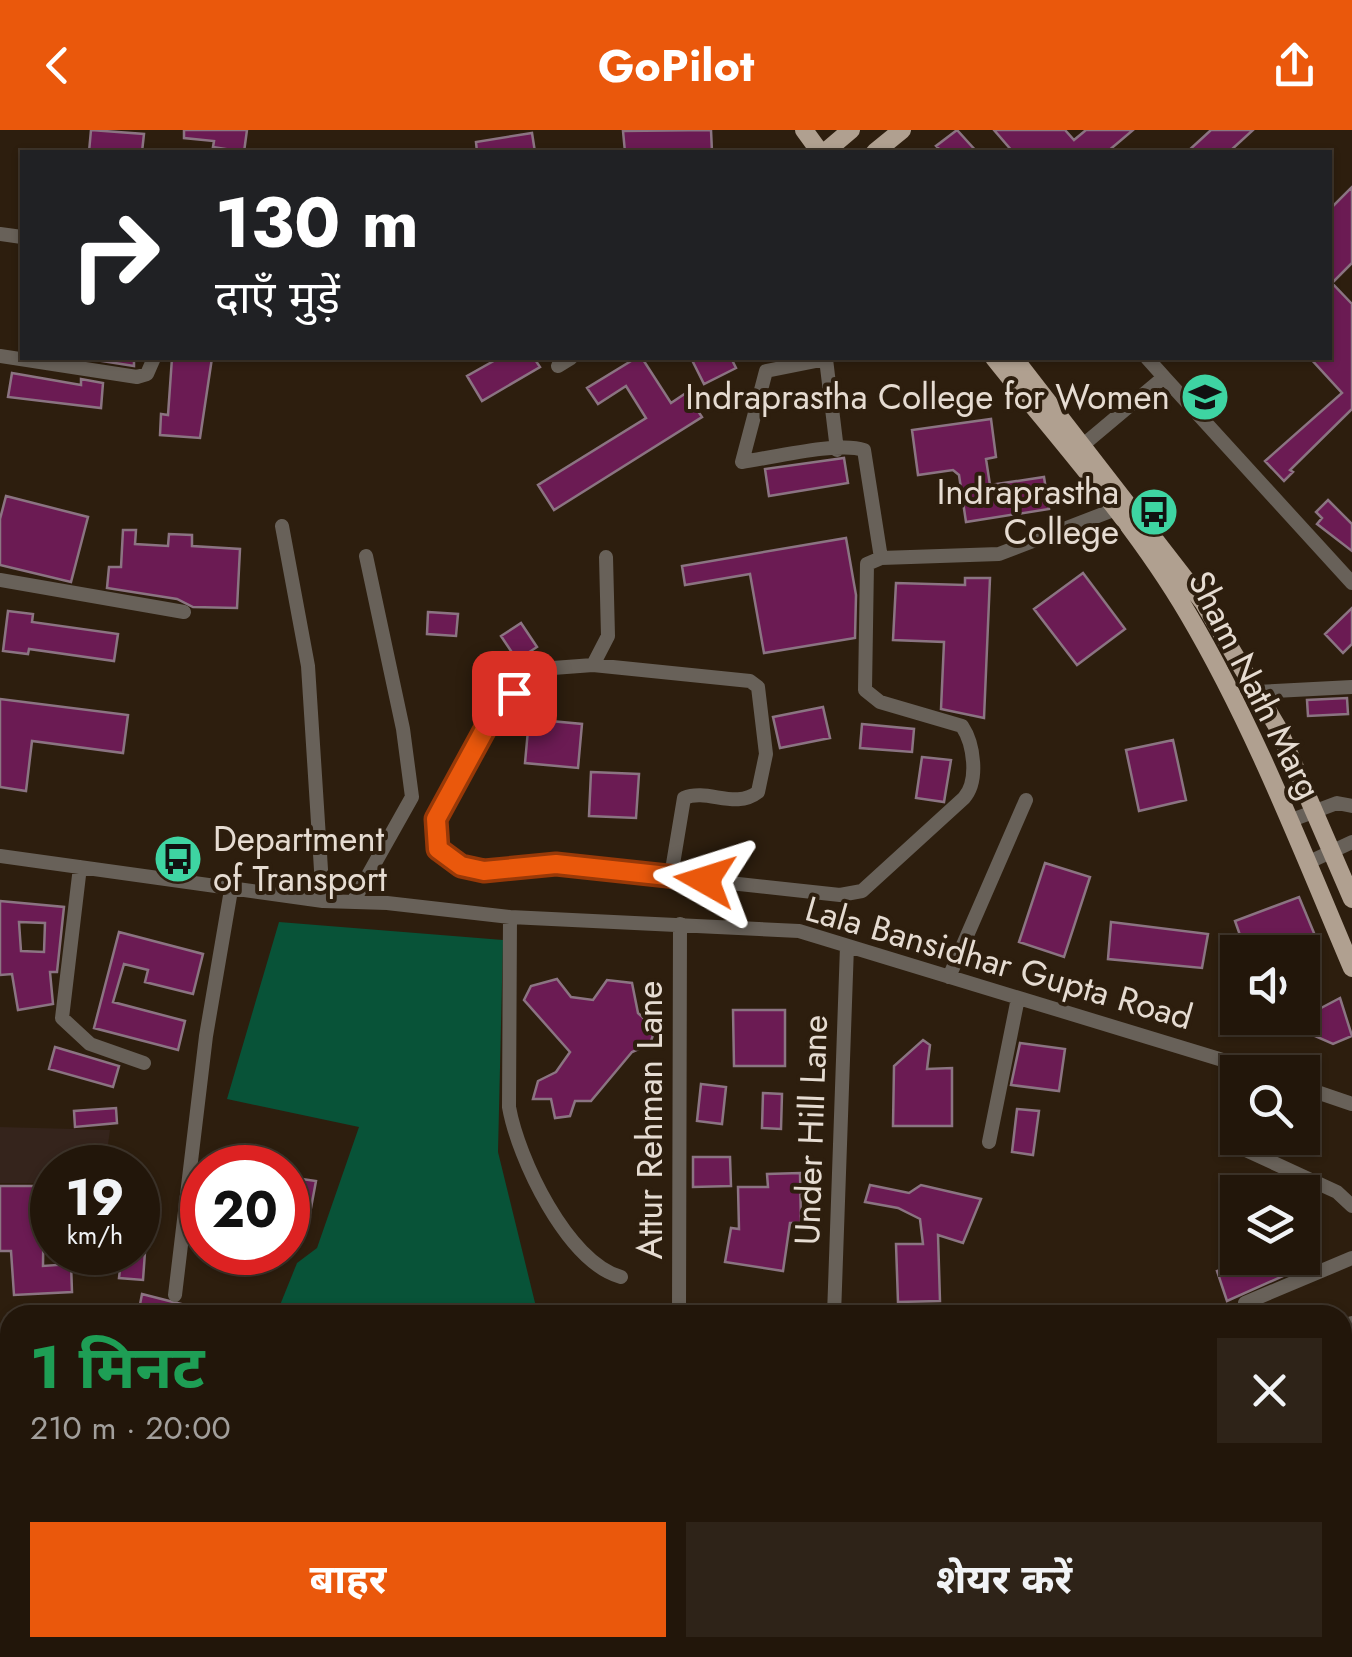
<!DOCTYPE html>
<html lang="hi">
<head>
<meta charset="utf-8">
<style>
  body { margin:0; font-family:Jost,"Noto Sans Devanagari",sans-serif; background:#2e2318; color:#f1f3f6; height:100vh; display:flex; flex-direction:column; font-size:38px; white-space:nowrap }
  * { box-sizing:border-box; margin:0 }
  p { font-size:32px; color:#a29f9c }
  .icon { flex:none; width:55px; height:55px; fill:none; stroke:currentColor; stroke-width:2; stroke-linecap:round; stroke-linejoin:round }
  .map { position:relative; flex:1; overflow:hidden }
  .details { position:absolute; left:0px; top:1175px; width:1352px; height:352px; display:flex; flex-direction:column; background:#22160a; border-radius:30px 30px 0 0; box-shadow:0 2px 8px #0004,0 0 0 2px #3f352b }
  .details>* { flex:none }
  .hud { position:absolute; left:20px; top:20px; width:1312px; height:210px; border-radius:0px; box-shadow:0 2px 8px #0004,0 0 0 2px #3f352b; background:#202124; color:#fff; overflow:hidden }
  .buttons { position:absolute; left:1220px; top:805px; display:grid; gap:20px }
  .buttons a { display:grid; place-items:center; width:100px; height:100px; border-radius:0px; background:#22160a; box-shadow:0 2px 8px #0004,0 0 0 2px #3f352b; font-size:50px }
  .speed { position:absolute; left:30px; top:1015px; display:flex; gap:20px; font-size:50px; font-weight:700; text-align:center }
  .speed>* { display:grid; place-content:center; width:130px; height:130px; border-radius:50%; background:#22160a; box-shadow:0 2px 8px #0004,0 0 0 2px #3f352b; line-height:1 }
  .speed small { font-size:25px; font-weight:400 }
  .speed .limit { border:15px solid #d22; background:#fff; color:#111 }
  .pin { position:absolute; display:grid; place-items:center; width:85px; height:85px; color:#fff; margin:-42px; border-radius:20px; box-shadow:0 5px 15px #0006 }
  .me { position:absolute; width:110px; margin:-55px; rotate:276deg; stroke-linejoin:round; filter:drop-shadow(0 0 8px #0008) }
  .turn { display:flex; align-items:center; gap:35px; height:210px; padding:0 30px; font-size:45px }
  .turn .icon { width:130px; height:130px; stroke-width:2.5 }
  .turn b { display:block; font-size:70px; line-height:85px }
  .round { display:grid; place-items:center; flex:none; width:105px; height:105px; border-radius:0px; background:#2e2318 }
  .head { display:flex; align-items:center; justify-content:space-between; height:170px; padding:0 30px }
  h1 { font-size:60px; font-weight:700; line-height:75px; color:#1e9e55 }
  .primary-button { display:flex; gap:20px; margin-top:auto; padding:20px 30px }
  .primary-button a { flex:1; height:115px; border-radius:0px; background:#ea580c; color:#fff; font-size:40px; font-weight:700; line-height:115px; text-align:center }
  .primary-button a+a { background:#2e2318; color:#f1f3f6 }
  header { display:flex; justify-content:space-between; align-items:center; height:130px; padding:0 30px; background:#ea580c; color:#fff; font-size:45px; font-weight:700 }
  .map>svg:first-child { display:block }
  .commercial { fill:#35241c }
  .green { fill:#085338 }
  .building { fill:#6b1b53; stroke:#8b7482; stroke-width:2.5; fill-rule:evenodd }
  .lines { fill:none; stroke-linecap:round; stroke-linejoin:round }
  .minor { stroke:#686159; stroke-width:14 }
  .major { stroke:#b0a090; stroke-width:18 }
  .route-casing { stroke:#983908; stroke-width:25 }
  .route { stroke:#ea580c; stroke-width:18 }
  .labels { text-anchor:middle; stroke-width:8; stroke-linejoin:round; paint-order:stroke }
  .poi-label { font-size:35px; fill:#e6dcd2; stroke:#2d1e0e; text-anchor:end }
  .street-label { font-size:35px; fill:#e6dcd2; stroke:#2d1e0e }
</style>
</head>
<body>
<header><svg class="icon" aria-label="back" viewBox="0 0 24 24"><path d="M15 5l-7 7 7 7"/></svg>GoPilot<svg class="icon" aria-label="share" viewBox="0 0 24 24"><path d="M12 15V3M7 8l5-5 5 5M5 13v7h14v-7"/></svg></header>
<div class="map">
<svg width="1352" height="1527" viewBox="0 0 1352 1527">
  <rect width="100%" height="100%" fill="#2d1e0e"/>
  <!-- commercial -->
  <path class="commercial" d="M0 997 110 1000 105 1037 52 1038V1053H0Z"/>
  <!-- green -->
  <path class="green" d="M279 792 503 810 498 1022 538 1185H276L297 1133 317 1118 359 997 227 969Z
    M225 1518H418L511 1527H223Z"/>
  <!-- building -->
  <path class="building" d="M91 0 144 4 142 22H89Z
    M184 0H247L244 22 213 17 214 11 184 8Z
    M711 0 712 22H625L623 1Z
    M957 0 977 22H942L936 16Z
    M994 0H1065L1074 10 1086 0H1133L1107 22H1013Z
    M1211 0H1253L1229 22H1187Z
    M532 3 535 22H477L476 12Z
    M1352 57V133L1332 153 1352 174V279L1290 340 1293 342 1284 351 1265 331 1342 263 1310 228H1330V79Z
    M83 228H134V236Z
    M172 228H212L200 308 160 305 161 284 168 285Z
    M499 228H534L540 237 482 271 467 246Z
    M636 228H642L671 273 686 263 702 287 554 380 538 355 646 288 626 256 598 274 587 258Z
    M691 228H731L736 238 704 254Z
    M12 243 81 255V249L103 253 101 278 8 267Z
    M991 289 996 327 986 329 990 355 1044 347 1049 379 966 392 959 345 953 340 918 345 912 300Z
    M844 328 848 353 769 366 765 339Z
    M6 366 88 387 71 452 0 435V389Z
    M1328 370 1352 394V421L1317 394 1322 388 1316 382Z
    M123 400H136L135 414 168 416 169 404 192 405V416L240 419 237 478 193 477 177 469 107 458 109 437H121Z
    M846 408 856 465 855 508 764 523 750 444 685 455 682 436Z
    M1083 443 1125 499 1077 535 1034 479Z
    M965 448H990L984 588 941 579 944 512 893 510 896 453 965 455Z
    M1352 478V514L1343 523 1325 504Z
    M8 481 33 484 32 492 118 504 114 531 29 519 28 524 3 521Z
    M428 482 458 484 456 506 427 504Z
    M521 493 537 517 517 530 501 506Z
    M1347 568 1348 584 1308 586 1307 570Z
    M0 569 128 585 123 623 32 611 26 661 0 657Z
    M823 577 830 608 780 618 773 587Z
    M529 589 582 594 578 638 525 633Z
    M862 594 914 599 912 622 860 618Z
    M1173 610 1186 670 1139 681 1126 620Z
    M922 627 951 630 944 672 916 668Z
    M591 642 639 644 636 688 589 686Z
    M1045 733 1090 747 1064 827 1019 812Z
    M1299 767 1314 803 1294 811 1299 822H1239L1235 813 1240 805 1235 791Z
    M0 771 64 777 57 842H50L53 874 18 880 12 844 0 845ZM19 792 45 793 44 822 21 821Z
    M1111 792 1208 804 1202 838 1108 829Z
    M119 802 203 824 193 864 145 852 148 840 124 834 113 872 185 891 178 920 94 898Z
    M557 849 571 867 593 870 607 850 632 853 638 883 655 899 650 914 632 922 591 971H575L570 986 555 988 551 969H533L538 951 556 942 570 922 524 870 531 856Z
    M1340 868 1352 906 1333 914 1274 888H1302Z
    M733 880H785V936H734Z
    M923 910 930 915 927 939 952 938V996H893L894 936Z
    M1020 913 1065 919 1059 961 1011 955Z
    M55 917 119 936 113 957 49 939Z
    M701 954 726 957 722 994 697 991Z
    M763 963 782 964 781 999 762 998Z
    M116 978 117 993 75 997 74 981Z
    M1017 979 1039 981 1033 1025 1012 1022Z
    M693 1027H730L731 1056 693 1057Z
    M800 1043 801 1093H790L783 1141 725 1132 731 1098 739 1099 738 1057H768L767 1044Z
    M288 1047 316 1051 308 1094 288 1091Z
    M870 1055 909 1063 921 1055 981 1069 963 1113 938 1105 940 1171 898 1172 896 1114H923L920 1089 898 1078 865 1072Z
    M0 1056H44L43 1136 71 1134 72 1162 14 1165 11 1121H0Z
    M122 1122H145L143 1150 119 1148Z
    M1256 1128H1308L1310 1134 1227 1171 1217 1141Z
    M142 1164 181 1174 179 1185H138Z"/>
  <g class="lines">
    <!-- minor -->
    <path class="minor" d="M0 104 22 107
      M0 226 137 247 147 244 154 228
      M558 236 571 228
      M1164 247 1352 453
      M837 320 826 229 766 241 742 332C771 328 839 311 864 320L881 428
      M1077 320 1164 247 1147 228
      M282 396 308 536 323 771
      M0 450 184 482
      M593 535 608 506 606 427
      M1256 562 1352 557
      M1289 691 1337 673 1352 676
      M0 726 323 771 387 773 510 787 799 801 1262 942
      M1307 733 1352 712
      M80 737 62 888 90 914 144 933
      M671 746 684 668C708 658 735 680 758 662L766 624 758 557 750 551 593 535 553 538 501 575 433 699 438 719 461 736 484 741 556 734 840 765 862 761 964 668C979 651 974 614 962 596L880 572 865 560 867 434 881 428 999 424 1116 379
      M353 772 412 667 403 599 366 426
      M510 787 509 977C518 1028 567 1132 621 1147
      M949 847 1026 670
      M1302 957 1352 974
      M989 1012 1018 868
      M1239 1017 1337 1062 1352 1076
      M175 1165 206 906 231 760
      M1245 1173 1352 1128
      M679 1185 680 794
      M834 1185 847 816
      M1342 1197 1352 1193
      M1342 1432 1352 1421
      M684 1518 685 1527
      M0 1527H3
      M810 1527 812 1518
      M1252 1527 1262 1518"/>
    <!-- major -->
    <path class="major" d="M804 0 820 22
      M825 22 851 0
      M875 22 902 0
      M994 228C1060 311 1134 392 1188 484 1254 596 1301 718 1352 838
      M1014 228 1203 472 1278 598 1352 769"/>
  </g>
  <g class="lines">
    <!-- route casing -->
    <g class="route-casing">
      <path id="route" d="M514 563 490 590 436 689 438 719 461 736 484 741 556 734 705 750"/>
    </g>
    <!-- route -->
    <use href="#route" class="route"/>
  </g>
  <!-- icons -->
  <defs>
    <g id="university-disc" transform="scale(2.5)"><circle r="9.5" fill="#3ed4a2" stroke="#2d1e0e"/><path d="M0-5L7-2L0 1L-7-2ZM-4 1L0 2.5L4 1V4Q0 6-4 4Z" fill="#111"/></g>
    <g id="bus-disc" transform="scale(2.5)"><circle r="9.5" fill="#3ed4a2" stroke="#2d1e0e"/><path d="M-5-6H5V4H4V6H2V4H-2V6H-4V4H-5ZM-3.5-4V0h7V-4ZM-3.5 1.2v1.5H-2V1.2ZM2 1.2v1.5H3.5V1.2Z" fill="#111"/></g>
  </defs>
  <g fill-rule="evenodd">
    <use href="#university-disc" x="1205" y="267"/>
    <use href="#bus-disc" x="1154" y="382"/>
    <use href="#bus-disc" x="178" y="729"/>
  </g>
  <g class="labels">
    <!-- poi labels -->
    <g class="poi-label">
      <text x="1170" y="279">Indraprastha College for Women</text>
      <text x="1119" y="374">Indraprastha<tspan x="1119" dy="40">College</tspan></text>
      <text x="213" y="721" text-anchor="start">Department<tspan x="213" dy="40">of Transport</tspan></text>
    </g>
    <!-- street labels -->
    <g class="street-label">
      <text transform="translate(1255 555) rotate(63)" y="12">Sham Nath Marg</text>
      <text transform="translate(999 833) rotate(16)" y="12">Lala Bansidhar Gupta Road</text>
      <text transform="translate(650 990) rotate(-90)" y="12">Attur Rehman Lane</text>
      <text transform="translate(811 1000) rotate(-88)" y="12">Under Hill Lane</text>
    </g>
  </g>
</svg>
<div class="buttons">
<a><svg class="icon" aria-label="sound" viewBox="0 0 24 24"><path d="M4 9h4l5-4v14l-5-4H4zM17 9q2 3 0 6"/></svg></a>
<a><svg class="icon" aria-label="search" viewBox="0 0 24 24"><circle cx="10" cy="10" r="6"/><path d="M15 15l6 6"/></svg></a>
<a><svg class="icon" aria-label="layers" viewBox="0 0 24 24"><path d="M12 4l9 5-9 5-9-5zM3 14l9 5 9-5"/></svg></a>
</div>
<div class="speed"><div>19<small>km/h</small></div><div class="limit">20</div></div>
<div class="pin" style="left:514px;top:563px;background:#d93025"><svg class="icon" aria-label="arrive" viewBox="0 0 24 24"><path d="M6 21V4h12l-3 4 3 4H6"/></svg></div>
<svg class="me" style="left:705px;top:750px" viewBox="-20 -20 40 40"><path d="M0-17L14 15 0 8-14 15z" fill="#ea580c" stroke="#fff" stroke-width="4"/></svg>
<div class="hud">
<div class="turn"><svg class="icon" aria-label="right" viewBox="0 0 24 24"><path d="M7 20v-9h11M14 6l5 5-5 5"/></svg><div><b>130 m</b>दाएँ मुड़ें</div></div>
</div>
<section class="details">
<div class="head"><div><h1>1 मिनट</h1><p>210 m · 20:00</p></div><a class="round"><svg class="icon" aria-label="close" viewBox="0 0 24 24"><path d="M6 6l12 12M18 6L6 18"/></svg></a></div>
<div class="primary-button"><a>बाहर</a><a>शेयर करें</a></div>
</section>
</div>
</body>
</html>
